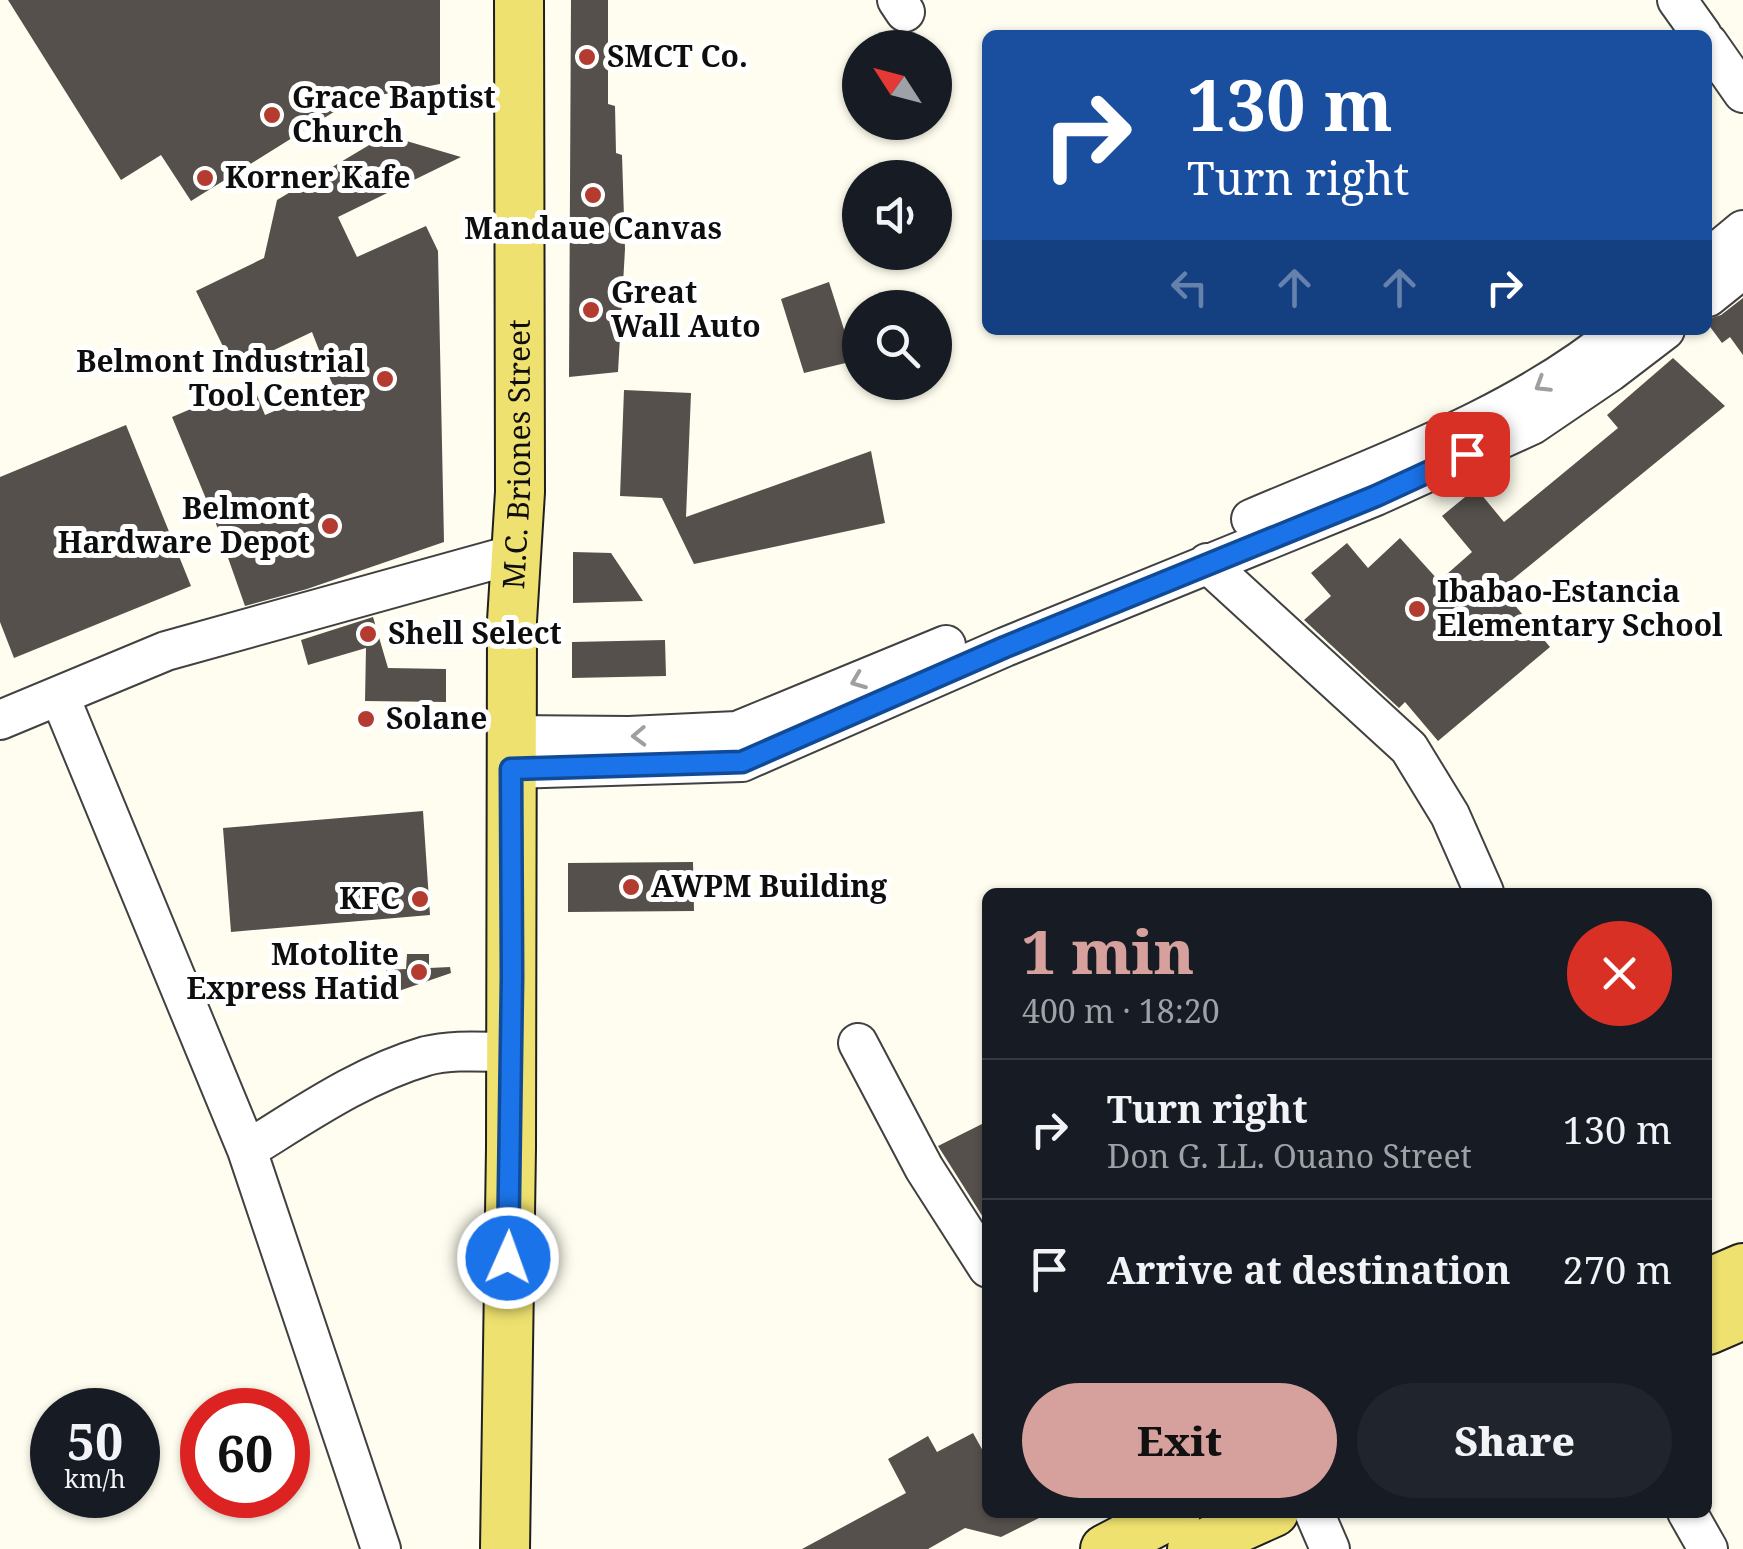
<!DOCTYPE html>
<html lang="en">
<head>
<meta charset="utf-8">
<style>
  body { margin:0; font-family:"Noto Serif",serif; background:#20242c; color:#f1f3f6; height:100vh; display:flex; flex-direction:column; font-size:38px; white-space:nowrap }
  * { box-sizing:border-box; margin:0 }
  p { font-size:32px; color:#9ea1a6 }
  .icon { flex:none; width:55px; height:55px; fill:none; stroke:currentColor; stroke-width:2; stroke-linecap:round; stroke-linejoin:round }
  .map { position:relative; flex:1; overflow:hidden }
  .panel { position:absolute; left:982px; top:888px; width:730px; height:630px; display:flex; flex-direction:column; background:#171b24; border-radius:15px; box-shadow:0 2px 8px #0004 }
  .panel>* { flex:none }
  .guide { position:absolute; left:982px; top:30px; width:730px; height:305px; border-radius:15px; box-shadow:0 2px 8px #0004; background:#1a4fa0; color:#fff; overflow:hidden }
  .needle { width:65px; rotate:306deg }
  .tools { position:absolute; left:842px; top:30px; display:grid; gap:20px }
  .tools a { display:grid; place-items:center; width:110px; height:110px; border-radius:50%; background:#171b24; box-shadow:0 2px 8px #0004; font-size:50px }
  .speed { position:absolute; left:30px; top:1388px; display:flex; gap:20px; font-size:50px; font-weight:700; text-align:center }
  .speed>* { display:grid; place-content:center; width:130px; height:130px; border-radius:50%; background:#171b24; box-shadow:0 2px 8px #0004; line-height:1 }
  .speed small { font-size:25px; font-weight:400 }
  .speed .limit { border:15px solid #d22; background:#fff; color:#111 }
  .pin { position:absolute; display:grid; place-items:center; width:85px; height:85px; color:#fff; margin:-42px; border-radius:20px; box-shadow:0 5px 15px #0006 }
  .me { position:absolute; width:110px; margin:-55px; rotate:2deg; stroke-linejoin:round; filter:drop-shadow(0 0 8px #0008) }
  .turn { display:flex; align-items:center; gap:35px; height:210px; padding:0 40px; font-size:45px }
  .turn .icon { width:130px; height:130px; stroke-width:2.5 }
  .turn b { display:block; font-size:70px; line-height:85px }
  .lanes { display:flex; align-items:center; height:95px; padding:0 40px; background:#0003; justify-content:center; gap:50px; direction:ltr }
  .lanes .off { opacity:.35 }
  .round { display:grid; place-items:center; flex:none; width:105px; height:105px; border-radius:52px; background:#20242c }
  .headline { display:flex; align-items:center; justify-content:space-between; height:170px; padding:0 40px }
  h1 { font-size:60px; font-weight:800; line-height:75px; color:#d6a09d }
  .cta { display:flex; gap:20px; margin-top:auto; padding:20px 40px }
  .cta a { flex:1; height:115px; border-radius:60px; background:#d6a09d; color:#111; font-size:40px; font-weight:800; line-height:115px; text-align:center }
  .cta a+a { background:#20242c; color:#f1f3f6 }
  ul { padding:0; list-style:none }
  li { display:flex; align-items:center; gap:30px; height:140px; padding:0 40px; border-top:2px solid #363941 }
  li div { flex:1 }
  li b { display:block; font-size:38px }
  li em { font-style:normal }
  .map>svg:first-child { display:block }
  .building { fill:#55504b }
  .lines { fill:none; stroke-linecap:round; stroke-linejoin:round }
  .minor-casing { stroke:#414141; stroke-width:42 }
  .major-casing { stroke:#1f1f1f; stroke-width:52 }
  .minor { stroke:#fff; stroke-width:38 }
  .major { stroke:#eee16f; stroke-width:48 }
  .oneway { stroke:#9f9f9f }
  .route-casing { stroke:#114b97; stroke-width:25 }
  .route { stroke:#1a73e8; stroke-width:18 }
  .poi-dot { fill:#b43b30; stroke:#fff; stroke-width:4 }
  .labels { text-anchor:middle; stroke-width:10; stroke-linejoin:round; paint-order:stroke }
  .poi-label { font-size:30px; font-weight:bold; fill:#0e0e0e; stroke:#fff; text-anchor:start }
  .street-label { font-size:30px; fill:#0e0e0e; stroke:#fff }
</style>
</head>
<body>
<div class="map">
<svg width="1743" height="1549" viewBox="0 0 1743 1549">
  <rect width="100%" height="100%" fill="#fefdef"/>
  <!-- building -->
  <path class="building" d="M8 0H440V84L353 100 191 201 161 155 121 180Z
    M571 0H608V104L615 106 616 153 622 155 625 249 618 372 569 377Z
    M386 135 461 157 338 217 357 257 426 226 438 251 444 542 307 589 245 606 214 518 172 417 252 383 265 415 333 386 312 332 234 369 196 291 264 258 277 200Z
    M829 282 854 361 804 373 781 299Z
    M1743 298V355L1730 337 1722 343 1708 324V319L1721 315Z
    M1673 358 1725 406 1501 589 1550 647 1438 741 1405 702 1399 708 1304 620 1331 596 1311 573 1347 543 1368 568 1400 538 1439 581 1472 552 1442 516 1476 488 1504 522 1618 428 1607 415Z
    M624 390 691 393 686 517 871 451 885 523 694 564 662 498 620 496Z
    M126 425 191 586 14 658 0 622V477Z
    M573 552 611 553 643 601 573 603Z
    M373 617 388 668 446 669V702L365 701 366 648 308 665 301 640Z
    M665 640 666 676 572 678V642Z
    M423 811 430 915 231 932 223 828Z
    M693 862 694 911 568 912V863Z
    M407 954H429V968L450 967 451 973 387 995 386 970 406 969Z
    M988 1121V1225L938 1146Z
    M973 1433 988 1460V1512H1051L1001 1537 965 1528 928 1549H802L906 1493 888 1459 928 1436 937 1452Z"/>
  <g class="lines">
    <!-- minor casing -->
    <g class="minor-casing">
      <path id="minor" d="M897 0 905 12
        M1677 0 1702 35
        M1708 43 1743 93
        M1708 259 1743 230
        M1708 297 1743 269
        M1251 519C1377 465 1515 418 1621 330
        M1207 563 1409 748 1450 815 1484 892
        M60 697 247 1150 381 1549
        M0 720 166 651 519 553
        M511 735 629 736 737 731 946 645
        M511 769 742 762 1005 647 1376 496 1532 425 1610 372 1665 330
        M858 1043 924 1168 988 1268
        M247 1150C304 1115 361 1075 426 1056 453 1049 484 1052 511 1052
        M1314 1512 1330 1549
        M1687 1512 1708 1549"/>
    </g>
    <!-- major casing -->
    <g class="major-casing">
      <g id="major">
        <path d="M1708 1283 1743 1268"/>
        <path d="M1708 1330 1743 1315"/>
        <path id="s1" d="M505 1549 511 1148 512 621 520 492 519 0"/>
        <path d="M1105 1549 1176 1512"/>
        <path d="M1192 1549 1274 1512"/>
      </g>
    </g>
    <!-- minor -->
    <use href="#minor" class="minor"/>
    <!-- major -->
    <use href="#major" class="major"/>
  </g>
  <!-- one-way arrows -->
  <defs><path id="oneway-chevron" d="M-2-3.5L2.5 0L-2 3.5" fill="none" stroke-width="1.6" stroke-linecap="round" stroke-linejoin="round" transform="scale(2.5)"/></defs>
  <g class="oneway">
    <use href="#oneway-chevron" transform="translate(1542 385) rotate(148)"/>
    <use href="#oneway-chevron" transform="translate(858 681) rotate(158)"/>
    <use href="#oneway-chevron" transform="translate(639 736) rotate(178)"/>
  </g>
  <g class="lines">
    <!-- route casing -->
    <g class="route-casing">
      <path id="route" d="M508 1258 512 977 511 769 742 762 1005 647 1376 496 1467 454"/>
    </g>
    <!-- route -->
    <use href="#route" class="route"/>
  </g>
  <!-- markers -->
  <g class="poi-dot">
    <circle cx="587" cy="57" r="10"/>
    <circle cx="272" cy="115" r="10"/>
    <circle cx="205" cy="178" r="10"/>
    <circle cx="593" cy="195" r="10"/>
    <circle cx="591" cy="310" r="10"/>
    <circle cx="385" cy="379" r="10"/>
    <circle cx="330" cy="526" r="10"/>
    <circle cx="1417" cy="609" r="10"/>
    <circle cx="368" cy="634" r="10"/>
    <circle cx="366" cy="719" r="10"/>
    <circle cx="631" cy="887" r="10"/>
    <circle cx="420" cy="899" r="10"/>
    <circle cx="419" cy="972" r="10"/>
  </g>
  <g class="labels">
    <!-- poi labels -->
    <g class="poi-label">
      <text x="607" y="67">SMCT Co.</text>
      <text x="292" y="108">Grace Baptist<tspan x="292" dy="34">Church</tspan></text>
      <text x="225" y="188">Korner Kafe</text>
      <text x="593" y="239" text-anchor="middle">Mandaue Canvas</text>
      <text x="611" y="303">Great<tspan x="611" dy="34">Wall Auto</tspan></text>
      <text x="365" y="372" text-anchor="end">Belmont Industrial<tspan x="365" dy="34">Tool Center</tspan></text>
      <text x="310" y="519" text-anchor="end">Belmont<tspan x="310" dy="34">Hardware Depot</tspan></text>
      <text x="1437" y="602">Ibabao-Estancia<tspan x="1437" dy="34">Elementary School</tspan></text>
      <text x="388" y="644">Shell Select</text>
      <text x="386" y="729">Solane</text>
      <text x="651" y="897">AWPM Building</text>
      <text x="400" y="909" text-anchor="end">KFC</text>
      <text x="399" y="965" text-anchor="end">Motolite<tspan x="399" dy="34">Express Hatid</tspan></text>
    </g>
    <!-- street labels -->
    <g class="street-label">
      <text dy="10" stroke="none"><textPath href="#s1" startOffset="1095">M.C. Briones Street</textPath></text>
    </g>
  </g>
</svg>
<div class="tools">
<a><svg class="needle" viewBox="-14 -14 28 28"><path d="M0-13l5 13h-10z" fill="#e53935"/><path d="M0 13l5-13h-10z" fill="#9ea1a6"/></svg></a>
<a><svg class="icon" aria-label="sound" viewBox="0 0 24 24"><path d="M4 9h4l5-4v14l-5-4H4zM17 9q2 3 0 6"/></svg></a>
<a><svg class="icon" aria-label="search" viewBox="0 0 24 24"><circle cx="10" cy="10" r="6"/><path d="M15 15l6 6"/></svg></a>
</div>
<div class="speed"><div>50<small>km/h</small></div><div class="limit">60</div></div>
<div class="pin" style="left:1467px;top:454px;background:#d93025"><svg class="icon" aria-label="arrive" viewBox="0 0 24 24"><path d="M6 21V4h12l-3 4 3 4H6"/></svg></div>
<svg class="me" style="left:508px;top:1258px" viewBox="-20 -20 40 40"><circle r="17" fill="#1a73e8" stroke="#fff" stroke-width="3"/><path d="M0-11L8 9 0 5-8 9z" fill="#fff"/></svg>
<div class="guide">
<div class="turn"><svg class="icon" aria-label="right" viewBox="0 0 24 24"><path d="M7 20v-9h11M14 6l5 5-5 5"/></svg><div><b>130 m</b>Turn right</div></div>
<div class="lanes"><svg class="icon off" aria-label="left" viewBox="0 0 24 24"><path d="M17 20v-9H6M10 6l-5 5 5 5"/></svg><svg class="icon off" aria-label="ahead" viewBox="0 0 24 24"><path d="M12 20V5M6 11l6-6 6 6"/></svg><svg class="icon off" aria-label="ahead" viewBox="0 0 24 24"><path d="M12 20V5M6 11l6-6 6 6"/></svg><svg class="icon" aria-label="right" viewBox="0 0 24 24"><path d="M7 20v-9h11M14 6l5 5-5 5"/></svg></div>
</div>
<section class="panel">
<div class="headline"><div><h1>1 min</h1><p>400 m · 18:20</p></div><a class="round" style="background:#d93025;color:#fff"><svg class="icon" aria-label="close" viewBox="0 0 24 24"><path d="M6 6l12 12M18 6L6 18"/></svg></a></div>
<ul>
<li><svg class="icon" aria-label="right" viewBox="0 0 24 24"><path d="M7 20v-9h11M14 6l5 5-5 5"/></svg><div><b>Turn right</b><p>Don G. LL. Ouano Street</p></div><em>130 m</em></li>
<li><svg class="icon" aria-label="arrive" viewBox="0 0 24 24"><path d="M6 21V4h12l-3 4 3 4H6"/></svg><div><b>Arrive at destination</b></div><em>270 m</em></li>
</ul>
<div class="cta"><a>Exit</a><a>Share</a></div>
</section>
</div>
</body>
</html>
